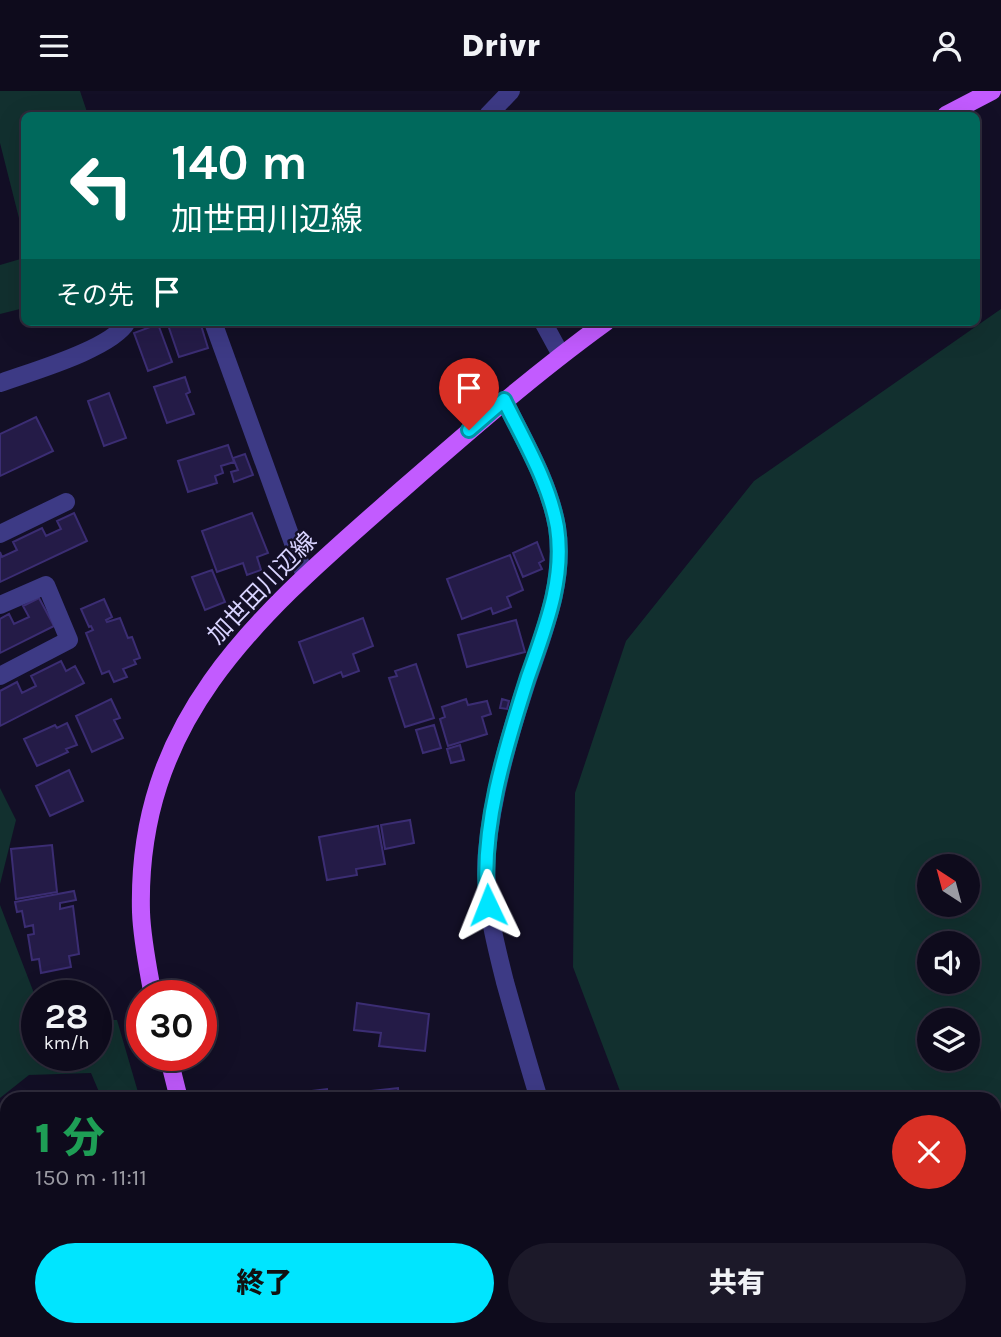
<!DOCTYPE html>
<html lang="ja">
<head>
<meta charset="utf-8">
<style>
  body { margin:0; font-family:Karla,"Noto Sans JP",sans-serif; background:#1c1929; color:#f1f3f6; height:100vh; display:flex; flex-direction:column; font-size:26px; white-space:nowrap }
  * { box-sizing:border-box; margin:0 }
  p { font-size:23px; color:#9b9ba3 }
  .icon { flex:none; width:38px; height:38px; fill:none; stroke:currentColor; stroke-width:2; stroke-linecap:round; stroke-linejoin:round }
  .map { position:relative; flex:1; overflow:hidden }
  .side { position:absolute; left:0px; top:1001px; width:1001px; height:245px; display:flex; flex-direction:column; background:#0e0b1c; border-radius:21px 21px 0 0; box-shadow:0 7px 28px #0002,0 0 0 2px #2e2b3b }
  .side>* { flex:none }
  .banner { position:absolute; left:21px; top:21px; width:959px; height:214px; border-radius:10px; box-shadow:0 7px 28px #0002,0 0 0 2px #2e2b3b; background:#00695c; color:#fff; overflow:hidden }
  .needle { width:46px; rotate:324deg }
  .tools { position:absolute; left:917px; top:763px; display:grid; gap:14px }
  .tools a { display:grid; place-items:center; width:63px; height:63px; border-radius:50%; background:#0e0b1c; box-shadow:0 7px 28px #0002,0 0 0 2px #2e2b3b; font-size:35px }
  .speed { position:absolute; left:21px; top:889px; display:flex; gap:14px; font-size:35px; font-weight:700; text-align:center }
  .speed>* { display:grid; place-content:center; width:91px; height:91px; border-radius:50%; background:#0e0b1c; box-shadow:0 7px 28px #0002,0 0 0 2px #2e2b3b; line-height:1 }
  .speed small { font-size:18px; font-weight:400 }
  .speed .limit { border:10px solid #d22; background:#fff; color:#111 }
  .pin { position:absolute; display:grid; place-items:center; width:60px; height:60px; color:#fff; margin:-72px -30px; border-radius:50% 50% 50% 0; rotate:-45deg; box-shadow:0 0 7px #0007 }
  .pin .icon { rotate:45deg }
  .me { position:absolute; width:77px; margin:-38px; rotate:358deg; stroke-linejoin:round; filter:drop-shadow(0 0 5px #0008) }
  .turn { display:flex; align-items:center; gap:24px; height:147px; padding:0 35px; font-size:32px }
  .turn .icon { width:91px; height:91px; stroke-width:2.5 }
  .turn b { display:block; font-size:49px; line-height:60px }
  .then { display:flex; align-items:center; height:66px; padding:0 35px; background:#0003; gap:14px; font-size:26px }
  .round { display:grid; place-items:center; flex:none; width:74px; height:74px; border-radius:37px; background:#1c1929 }
  .headline { display:flex; align-items:center; justify-content:space-between; height:119px; padding:0 35px }
  h1 { font-size:42px; font-weight:800; line-height:52px; color:#1e9e55 }
  .cta { display:flex; gap:14px; margin-top:auto; padding:14px 35px }
  .cta a { flex:1; height:80px; border-radius:42px; background:#00e5ff; color:#111; font-size:28px; font-weight:800; line-height:80px; text-align:center }
  .cta a+a { background:#1c1929; color:#f1f3f6 }
  header { display:flex; justify-content:space-between; align-items:center; height:91px; padding:0 35px; background:#0e0b1c; font-size:32px; font-weight:800 }
  .map>svg:first-child { display:block }
  .green { fill:#12302f; fill-rule:evenodd }
  .building { fill:#241b47; stroke:#3b2d73; stroke-width:2 }
  .lines { fill:none; stroke-linecap:round; stroke-linejoin:round }
  .minor { stroke:#3d3a85; stroke-width:18 }
  .primary { stroke:#c25bff; stroke-width:18 }
  .route-casing { stroke:#0095a6; stroke-width:18 }
  .route { stroke:#00e5ff; stroke-width:12 }
  .labels { text-anchor:middle; stroke-width:5; stroke-linejoin:round; paint-order:stroke }
  .street-label { font-size:24px; fill:#d9d4ff; stroke:#130f26 }
</style>
</head>
<body>
<header><svg class="icon" aria-label="menu" viewBox="0 0 24 24"><path d="M4 6h16M4 12h16M4 18h16"/></svg>Drivr<svg class="icon" aria-label="person" viewBox="0 0 24 24"><circle cx="12" cy="8" r="4"/><path d="M4 21q1-7 8-7t8 7"/></svg></header>
<div class="map">
<svg width="1001" height="1246" viewBox="0 0 1001 1246">
  <rect width="100%" height="100%" fill="#130f26"/>
  <!-- green -->
  <path class="green" d="M0 0H80L88 24H24L23 143 0 52Z
    M24 167V217L0 223V174Z
    M1001 218V1246H400L407 1239H664L703 1241 705 1239H994V1008H623L573 876 575 702 626 550 754 390ZM929 775H968V814H929ZM929 852H968V891H929ZM929 929H968V968H929Z
    M0 697 16 729 0 793Z
    M0 814 37 910V964H96V929H117L140 1008H102L91 982 29 984 0 1007Z"/>
  <!-- building -->
  <path class="building" d="M167 231H200L208 257 179 266Z
    M158 233 172 271 148 280 134 242Z
    M185 286 190 301 186 303 194 323 167 332 154 296Z
    M109 302 126 347 104 355 88 310Z
    M36 326 53 360 0 385V343Z
    M228 354 234 371 221 375 223 382 215 385 217 392 188 401 178 370Z
    M245 363 253 384 234 391 231 381 238 379 233 367Z
    M74 422 87 450 0 491V461L2 466 17 459 13 451 42 437 46 445 61 438 57 430Z
    M252 422 268 462 257 466 261 479 247 484 243 472 217 481 202 440Z
    M537 451 544 469 539 472 542 478 523 486 513 462Z
    M510 464 523 499 507 506 511 516 493 523 491 517 462 528 447 488Z
    M212 479 225 511 205 519 192 486Z
    M39 507 54 535 0 562V528L9 523 14 533 29 526 23 515Z
    M104 508 112 526 106 529 107 531 120 527 128 547 132 546 140 567 134 569 136 573 123 578 127 586 114 591 109 580 102 583 86 542 93 539 91 535 89 536 81 518Z
    M363 527 373 555 353 563 359 580 343 586 341 581 314 592 299 551Z
    M516 529 525 561 467 576 458 544Z
    M61 570 66 580 75 575 84 592 0 635V600L17 591 22 602 36 595 31 585Z
    M416 573 434 627 405 636 389 587 397 585 395 580Z
    M111 608 120 627 114 629 123 647 92 661 76 625Z
    M466 608 468 614 487 610 491 623 482 626 487 643 448 655 440 628 445 626 442 616Z
    M502 608 509 610 507 618 500 617Z
    M67 632 77 654 66 658 68 661 37 675 24 648 55 634 57 637Z
    M434 634 441 657 423 662 416 639Z
    M460 654 464 669 451 672 447 658Z
    M69 679 83 710 50 725 36 695Z
    M410 729 414 752 385 758 381 734Z
    M378 735 385 773 356 778 357 784 327 789 319 746Z
    M52 754 57 801 16 808 11 758Z
    M74 800 76 809 60 812V818L73 815 79 863 69 865 71 876 41 882 39 868 32 869 28 844 34 843 33 834 25 836 22 820 17 821 15 811Z
    M357 912 429 923 425 960 379 955 381 942 354 939Z
    M398 997 399 1008H372V1000Z
    M327 998 328 1008H279L278 1004Z
    M3 1141 7 1152V1175L0 1178V1142Z"/>
  <g class="lines">
    <!-- minor -->
    <path class="minor" d="M488 24 511 0
      M213 231 305 485
      M543 231 561 264
      M0 292C30 281 112 258 127 231
      M504 309C524 350 549 390 557 436 566 493 541 547 524 600 507 652 492 706 487 760 483 806 494 847 505 891 516 930 527 969 539 1008
      M0 443 66 411
      M0 514 46 494 69 549 0 585
      M0 1097 7 1098
      M139 1239 142 1246
      M741 1239 756 1246"/>
    <!-- primary -->
    <path class="primary" d="M946 24 992 0
      M153 905C148 877 142 849 141 821 136 629 257 526 389 410 460 348 530 286 606 231
      M168 964 179 1008
      M238 1239 239 1246"/>
  </g>
  <g class="lines">
    <!-- route casing -->
    <g class="route-casing">
      <path id="route" d="M469 339 504 309C524 350 549 391 557 436 565 489 545 537 528 586 506 655 479 740 488 814"/>
    </g>
    <!-- route -->
    <use href="#route" class="route"/>
  </g>
  <g class="labels">
    <!-- street labels -->
    <g class="street-label">
      <text transform="translate(262 497) rotate(-46)" y="8">加世田川辺線</text>
    </g>
  </g>
</svg>
<div class="tools">
<a><svg class="needle" viewBox="-14 -14 28 28"><path d="M0-13l5 13h-10z" fill="#e53935"/><path d="M0 13l5-13h-10z" fill="#9b9ba3"/></svg></a>
<a><svg class="icon" aria-label="sound" viewBox="0 0 24 24"><path d="M4 9h4l5-4v14l-5-4H4zM17 9q2 3 0 6"/></svg></a>
<a><svg class="icon" aria-label="layers" viewBox="0 0 24 24"><path d="M12 4l9 5-9 5-9-5zM3 14l9 5 9-5"/></svg></a>
</div>
<div class="speed"><div>28<small>km/h</small></div><div class="limit">30</div></div>
<div class="pin" style="left:469px;top:339px;background:#d93025"><svg class="icon" aria-label="arrive" viewBox="0 0 24 24"><path d="M6 21V4h12l-3 4 3 4H6"/></svg></div>
<svg class="me" style="left:488px;top:814px" viewBox="-20 -20 40 40"><path d="M0-17L14 15 0 8-14 15z" fill="#00e5ff" stroke="#fff" stroke-width="4"/></svg>
<div class="banner">
<div class="turn"><svg class="icon" aria-label="left" viewBox="0 0 24 24"><path d="M17 20v-9H6M10 6l-5 5 5 5"/></svg><div><b>140 m</b>加世田川辺線</div></div>
<div class="then">その先<svg class="icon" aria-label="arrive" viewBox="0 0 24 24"><path d="M6 21V4h12l-3 4 3 4H6"/></svg></div>
</div>
<section class="side">
<div class="headline"><div><h1>1 分</h1><p>150 m · 11:11</p></div><a class="round" style="background:#d93025;color:#fff"><svg class="icon" aria-label="close" viewBox="0 0 24 24"><path d="M6 6l12 12M18 6L6 18"/></svg></a></div>
<div class="cta"><a>終了</a><a>共有</a></div>
</section>
</div>
</body>
</html>
